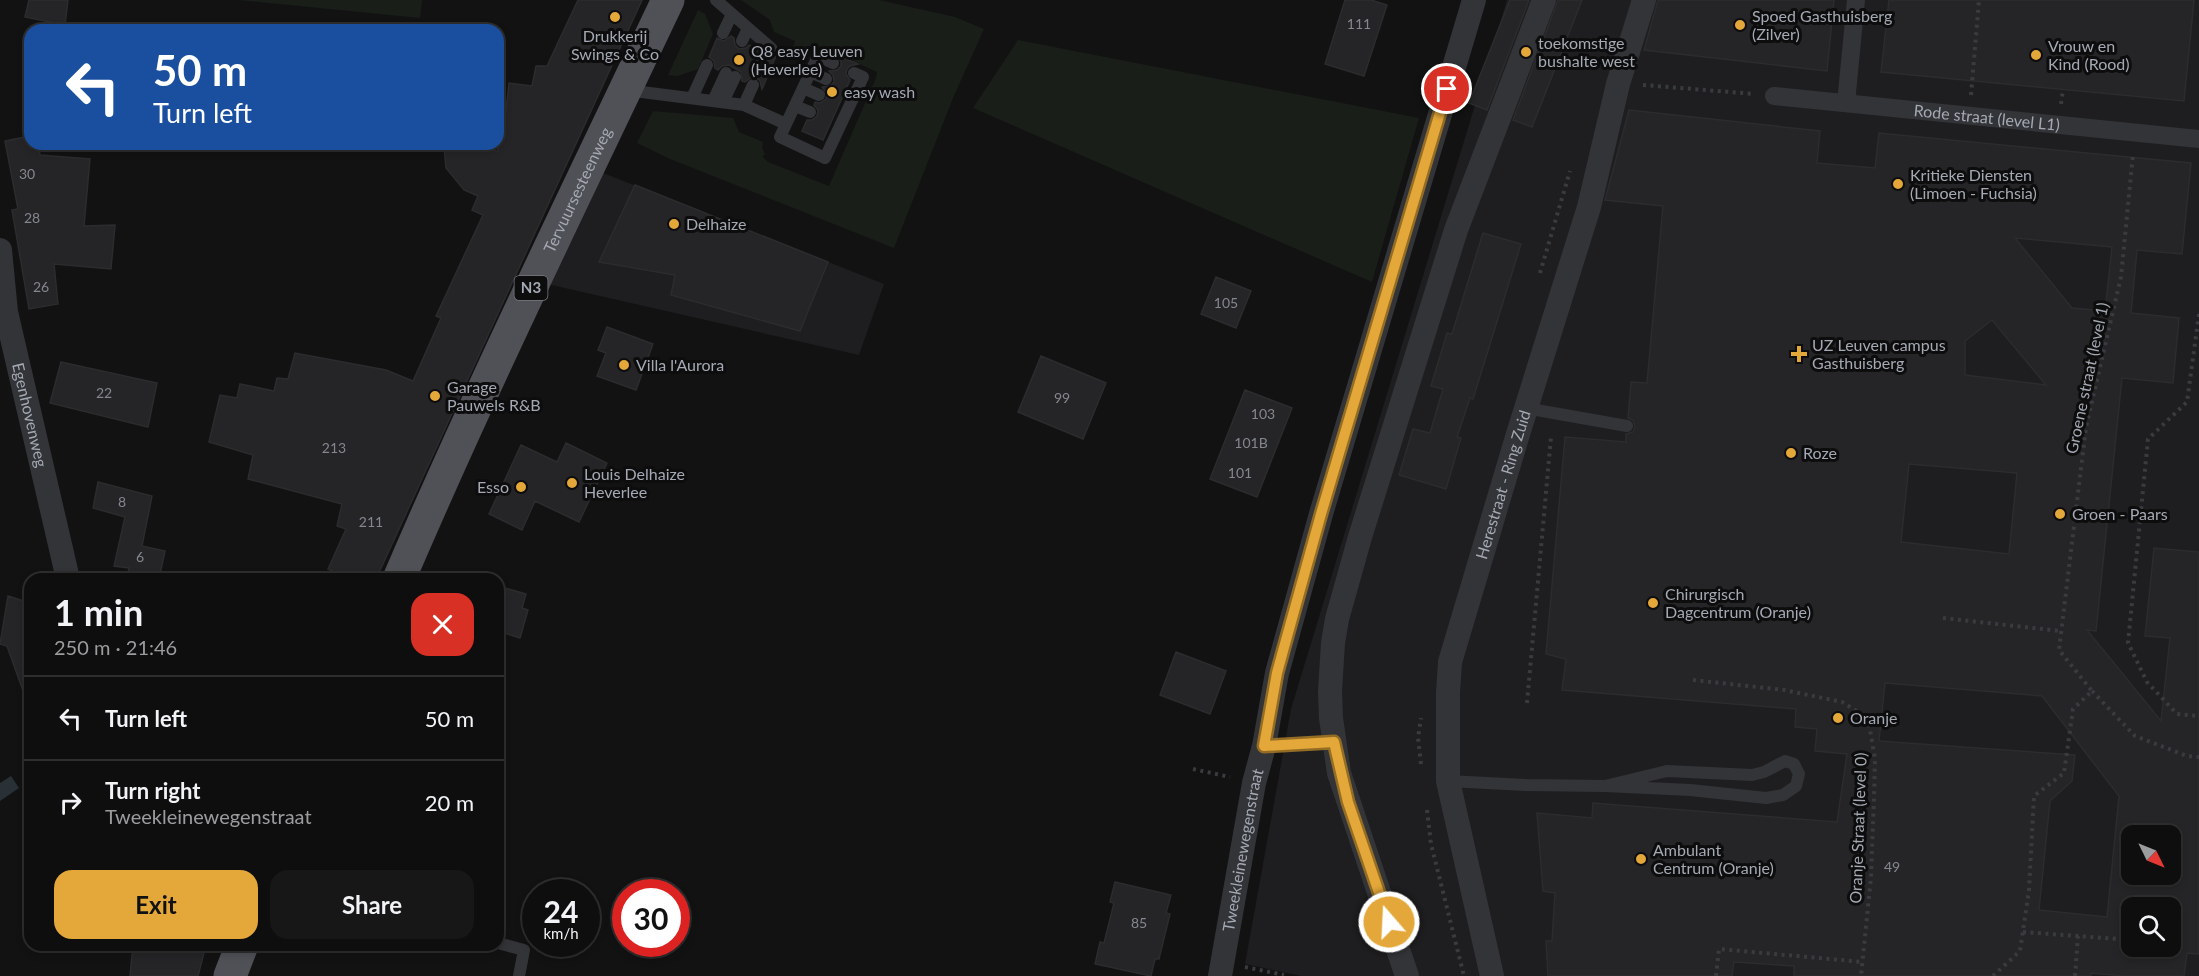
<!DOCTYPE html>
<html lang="en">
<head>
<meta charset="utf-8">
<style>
  body { margin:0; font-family:Lato,sans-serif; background:#171717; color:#f1f3f6; height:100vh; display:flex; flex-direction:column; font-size:22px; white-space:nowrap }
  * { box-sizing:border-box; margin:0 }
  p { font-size:20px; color:#9b9c9e }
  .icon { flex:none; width:33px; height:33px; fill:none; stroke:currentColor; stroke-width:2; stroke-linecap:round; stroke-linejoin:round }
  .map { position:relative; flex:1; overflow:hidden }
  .sheet { position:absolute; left:24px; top:573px; width:480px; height:378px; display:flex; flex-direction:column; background:#0e0e0e; border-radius:18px; box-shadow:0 3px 9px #0003,0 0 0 2px #2e2e2e }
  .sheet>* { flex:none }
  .banner { position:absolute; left:24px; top:24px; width:480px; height:126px; border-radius:18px; box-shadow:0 3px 9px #0003,0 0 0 2px #2e2e2e; background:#1a4fa0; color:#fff; overflow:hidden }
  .needle { width:39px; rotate:133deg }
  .tools { position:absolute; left:2121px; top:825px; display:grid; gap:12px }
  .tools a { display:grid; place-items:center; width:60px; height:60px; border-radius:12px; background:#0e0e0e; box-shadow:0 3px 9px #0003,0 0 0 2px #2e2e2e; font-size:30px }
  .speed { position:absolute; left:522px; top:879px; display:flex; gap:12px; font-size:30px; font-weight:700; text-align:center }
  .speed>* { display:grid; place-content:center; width:78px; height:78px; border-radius:50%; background:#0e0e0e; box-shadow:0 3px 9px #0003,0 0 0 2px #2e2e2e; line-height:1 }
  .speed small { font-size:15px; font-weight:400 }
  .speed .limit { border:9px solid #d22; background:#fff; color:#111 }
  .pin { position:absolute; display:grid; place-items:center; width:51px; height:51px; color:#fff; margin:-26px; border:3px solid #fff; border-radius:50%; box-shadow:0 2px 6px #0007 }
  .me { position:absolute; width:66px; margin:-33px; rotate:341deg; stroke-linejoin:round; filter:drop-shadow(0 0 4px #0008) }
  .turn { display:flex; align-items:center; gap:21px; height:126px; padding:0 30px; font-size:27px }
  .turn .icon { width:78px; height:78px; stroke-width:2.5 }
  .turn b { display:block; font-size:42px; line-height:51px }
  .round { display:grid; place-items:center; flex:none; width:63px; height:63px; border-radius:18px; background:#171717 }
  .summary { display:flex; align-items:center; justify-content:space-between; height:102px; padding:0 30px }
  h1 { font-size:36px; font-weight:700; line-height:45px }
  .button { display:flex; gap:12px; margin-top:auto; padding:12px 30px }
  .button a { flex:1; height:69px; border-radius:18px; background:#e4a739; color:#111; font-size:24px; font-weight:700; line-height:69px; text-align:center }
  .button a+a { background:#171717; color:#f1f3f6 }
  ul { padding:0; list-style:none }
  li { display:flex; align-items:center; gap:18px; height:84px; padding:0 30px; border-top:2px solid #2e2e2e }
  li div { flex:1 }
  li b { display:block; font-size:22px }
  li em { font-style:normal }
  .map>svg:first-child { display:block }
  .built { fill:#1e1e20; fill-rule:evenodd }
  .green { fill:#191e19 }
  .water { fill:#293136 }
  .building { fill:#252527; stroke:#2c2c2f; stroke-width:1.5; fill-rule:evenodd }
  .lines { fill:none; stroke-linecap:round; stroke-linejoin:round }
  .path { stroke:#393b3f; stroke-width:4; stroke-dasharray:3 4.5; stroke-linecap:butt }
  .service { stroke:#333438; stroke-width:12 }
  .pedestrian { stroke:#333438; stroke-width:18 }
  .minor { stroke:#333438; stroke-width:24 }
  .primary { stroke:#505157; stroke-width:33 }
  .route-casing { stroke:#946d25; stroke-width:15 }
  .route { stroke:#e4a739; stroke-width:10 }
  .poi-dot { fill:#e4a739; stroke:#0d0d0e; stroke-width:2 }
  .labels { text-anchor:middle; stroke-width:6; stroke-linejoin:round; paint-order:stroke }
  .number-label { font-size:14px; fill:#84878f }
  .shield { fill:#0d0d0e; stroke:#777a82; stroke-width:1.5 }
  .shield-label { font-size:15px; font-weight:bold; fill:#a4a9b3 }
  .poi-label { font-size:16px; fill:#a4a9b3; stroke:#0d0d0e; text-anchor:start }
  .street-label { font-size:16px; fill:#a4a9b3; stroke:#0d0d0e }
</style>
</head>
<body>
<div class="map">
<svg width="2199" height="976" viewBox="0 0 2199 976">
  <rect width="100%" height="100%" fill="#121213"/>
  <!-- built -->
  <path class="built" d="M1507 0H2199V976H1301L1245 964 1291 709ZM2132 836H2170V874H2132ZM2132 908H2170V946H2132Z
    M588 167 884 284 859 355 534 281Z"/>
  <!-- green -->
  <path class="green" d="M238 0H422L420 18Z
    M741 0H879L955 17 984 29 953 98 894 248 670 159 637 143 653 111 733 118 739 132 763 142 762 147 765 155 762 156 768 162 829 186 876 78 877 72 821 46 808 50 798 75 796 74 801 60 791 54 795 41 774 32 770 20Z
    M698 10 705 14 713 34 698 69 677 76 668 75Z
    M1018 40 1419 118 1372 282 973 108Z"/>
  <!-- water -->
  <path class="water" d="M11 776 19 788 0 801V783Z"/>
  <!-- building -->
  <path class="building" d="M29 0H68L65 25 25 17Z
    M578 0H642L376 579H334L337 573 328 569 346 529 337 526 342 504 248 479 253 455 209 442 220 395 237 398 240 384 274 391 277 378 288 379 295 353 386 370 413 381 441 318 436 316 483 215 472 210 478 196 464 190 446 168 444 146 498 151V110L506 111 509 83 532 86 536 66H547Z
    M1345 0H1371L1387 5 1364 76 1325 64Z
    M1510 0H1529L1487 110 1469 103Z
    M1558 0H1582L1532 127 1513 120Z
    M1658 0H1834L1827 71 1644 50Z
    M1889 0H2194L2184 101 1881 72Z
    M731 36 734 38 735 45 739 49 746 48 749 45 760 49 761 56 764 60H771L776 56 762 89 760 81 757 78 752 77 745 82 742 81 741 72 729 65 722 66 718 70 715 68 714 61 709 57 717 38 724 41Z
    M837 55 858 64 850 66 847 69 846 74 850 80 823 140 802 131 807 120H812L817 116 818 110 814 105 815 102 820 103 826 99 827 94 822 87 830 86 834 82 833 75 829 71 837 70 841 66V62Z
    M1629 110 1820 131 1817 163 1875 168 1879 133 2191 163 2182 254 2137 250 2131 313 2179 318 2173 383 2122 378 2096 631 2087 630 2161 721 2170 638 2145 636 2154 548 2199 552V954L2187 953 2184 976H2124L2091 973V976H1794V966L1734 962 1732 976H1548L1546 941H1552L1555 893 1543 891 1537 813 1592 818 1593 803 1837 822 1847 754 1815 751 1817 729 1795 727 1796 709 1562 690 1566 659 1546 654 1565 437 1626 442V434L1633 432 1635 427 1633 420 1628 418 1631 382 1647 383 1663 206 1605 200ZM2015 238 2112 247 2105 311 2072 308ZM1992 320 2046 385 1965 375V341ZM1909 464 2017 473 2009 554 1901 542ZM1885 683 2042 696 2119 796 2107 917 2039 910 2050 801 2072 781 2075 755 1879 741ZM2132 836H2170V874H2132ZM2132 908H2170V946H2132Z
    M30 136V144H38L40 155 90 159 84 226 115 225 111 269 54 264 58 304 29 309 12 210 18 209 5 141Z
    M635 185 828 262 800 331 671 295 675 275 599 262Z
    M1483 233 1521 244 1473 399 1470 398 1457 437 1461 438 1446 489 1399 475 1413 429 1430 433 1443 389 1431 386 1447 333 1452 334Z
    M1216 277 1251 291 1236 328 1201 314Z
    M607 327 653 344 636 390 597 376 606 353 598 350Z
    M1041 356 1106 383 1083 439 1018 412Z
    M61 362 157 383 148 427 50 403Z
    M1245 390 1292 408 1257 497 1210 479Z
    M566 443 607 463 579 522 535 501 522 530 489 514 521 445 557 462Z
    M98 482 152 496 142 546 165 551 159 579H127L129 568 114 566 125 517 93 508Z
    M498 586 526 594 522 608 528 610 520 638 498 631Z
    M8 596 30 603V701L27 702 7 646 0 644Z
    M1176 652 1226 671 1210 714 1160 695Z
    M1115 882 1171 895 1166 913 1170 914 1159 959H1155L1151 976 1095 964 1100 942 1104 943 1114 903 1110 902Z
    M133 945H206L198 976H130Z"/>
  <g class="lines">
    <!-- path -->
    <path class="path" d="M1643 85 1755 94
      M1971 95 1979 0
      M2061 104 2063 90
      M1540 273 1570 171
      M2199 314 2187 402 2148 439 2128 643 2147 682 2177 714 2199 716
      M1943 618 2060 631
      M1693 680 1784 690 1842 702 1868 718 1875 759 1874 798 1871 877 1861 976
      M2092 691 2135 736 2187 756 2199 757
      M1527 703 1551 437
      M1421 764 1418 738 1421 718
      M1193 769 1230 777
      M1427 810 1431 844 1464 976
      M2023 932 2132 940
      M2141 946 2142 956
      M1245 967 1284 975
      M1716 976 1719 949 1863 962
      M1993 976 2020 951 2029 890 2034 796 2064 773 2073 709 2092 691 2059 650 2086 427 2121 277 2133 154
      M2075 976 2078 936"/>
    <!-- service -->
    <path class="service" d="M716 0 771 48 768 53
      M723 33 732 14
      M742 41 748 28
      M833 63 818 56 780 137 825 158 863 77 854 73
      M811 72 826 79
      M803 88 819 95
      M626 90 744 105 786 124
      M692 98 707 65
      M713 101 726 73
      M723 102 735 77
      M744 105 753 85
      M795 106 810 112
      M1525 408 1627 426
      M1264 746 1334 742
      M1448 781 1526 785 1605 786 1690 790 1766 798 1783 795 1796 786 1799 774 1794 764 1785 761 1764 772 1752 775 1667 771 1605 786
      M498 943 524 950 519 976"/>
    <!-- pedestrian -->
    <g class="pedestrian">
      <path id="s1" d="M1774 96 2199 139"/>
      <path d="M1846 103 1856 0"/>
    </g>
    <!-- minor -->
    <g class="minor">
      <path id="s2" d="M0 250 6 312 68 579"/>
      <path id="s3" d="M1220 976 1254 783 1264 746 1277 673 1321 514 1474 0"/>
      <path d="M1407 976 1339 773 1331 718 1330 691 1333 643 1337 619 1360 537 1456 230 1544 0"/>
      <path id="s4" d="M1492 976 1448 781V693L1450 662 1518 434 1589 207 1618 84 1644 0"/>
    </g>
    <!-- primary -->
    <g class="primary">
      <path id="s5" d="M399 579C483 383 577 192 668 0"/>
      <path d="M230 976 242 945"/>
    </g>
  </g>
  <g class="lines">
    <!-- route casing -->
    <g class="route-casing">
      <path id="route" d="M1389 922 1348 802 1334 742 1264 746 1277 673 1283 651 1321 514 1447 89"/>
    </g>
    <!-- route -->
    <use href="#route" class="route"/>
  </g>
  <!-- markers -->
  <g class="poi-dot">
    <circle cx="615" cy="17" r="6"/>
    <circle cx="1740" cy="25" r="6"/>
    <circle cx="1526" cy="52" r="6"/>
    <circle cx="2036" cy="55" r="6"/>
    <circle cx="739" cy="60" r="6"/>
    <circle cx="832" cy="92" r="6"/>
    <circle cx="1898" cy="184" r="6"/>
    <circle cx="674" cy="224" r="6"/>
    <path d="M1796 345h6v6h6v6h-6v6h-6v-6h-6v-6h6z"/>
    <circle cx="624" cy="365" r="6"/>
    <circle cx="435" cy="396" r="6"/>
    <circle cx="1791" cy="453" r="6"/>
    <circle cx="572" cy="483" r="6"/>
    <circle cx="521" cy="487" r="6"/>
    <circle cx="2060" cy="514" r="6"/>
    <circle cx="1653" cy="603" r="6"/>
    <circle cx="1838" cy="718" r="6"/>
    <circle cx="1641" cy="859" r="6"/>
  </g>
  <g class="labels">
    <!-- number labels -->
    <g class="number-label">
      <text x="1359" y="29">111</text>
      <text x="27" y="179">30</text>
      <text x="32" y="223">28</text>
      <text x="41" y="292">26</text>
      <text x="1226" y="308">105</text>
      <text x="104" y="398">22</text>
      <text x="1062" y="403">99</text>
      <text x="1263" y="419">103</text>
      <text x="1251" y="448">101B</text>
      <text x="334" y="453">213</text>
      <text x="1240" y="478">101</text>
      <text x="122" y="507">8</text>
      <text x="371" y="527">211</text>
      <text x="140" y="562">6</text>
      <text x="1892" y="872">49</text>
      <text x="1139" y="928">85</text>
    </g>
    <!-- shield labels -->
    <rect class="shield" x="514.5" y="276" width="33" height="24" rx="4.5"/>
    <g class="shield-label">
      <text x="531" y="293">N3</text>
    </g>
    <!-- poi labels -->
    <g class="poi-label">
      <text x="1752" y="22">Spoed Gasthuisberg<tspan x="1752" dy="18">(Zilver)</tspan></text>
      <text x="615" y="42" text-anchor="middle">Drukkerij<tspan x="615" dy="18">Swings &amp; Co</tspan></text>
      <text x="1538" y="49">toekomstige<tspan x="1538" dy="18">bushalte west</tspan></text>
      <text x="2048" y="52">Vrouw en<tspan x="2048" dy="18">Kind (Rood)</tspan></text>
      <text x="751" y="57">Q8 easy Leuven<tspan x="751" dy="18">(Heverlee)</tspan></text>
      <text x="844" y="98">easy wash</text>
      <text x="1910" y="181">Kritieke Diensten<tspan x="1910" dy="18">(Limoen - Fuchsia)</tspan></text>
      <text x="686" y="230">Delhaize</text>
      <text x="1812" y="351">UZ Leuven campus<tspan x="1812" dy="18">Gasthuisberg</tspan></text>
      <text x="636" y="371">Villa l'Aurora</text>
      <text x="447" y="393">Garage<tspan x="447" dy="18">Pauwels R&amp;B</tspan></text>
      <text x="1803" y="459">Roze</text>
      <text x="584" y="480">Louis Delhaize<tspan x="584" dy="18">Heverlee</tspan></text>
      <text x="509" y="493" text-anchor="end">Esso</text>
      <text x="2072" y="520">Groen - Paars</text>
      <text x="1665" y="600">Chirurgisch<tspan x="1665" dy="18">Dagcentrum (Oranje)</tspan></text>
      <text x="1850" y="724">Oranje</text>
      <text x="1653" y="856">Ambulant<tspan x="1653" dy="18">Centrum (Oranje)</tspan></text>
    </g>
    <!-- street labels -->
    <g class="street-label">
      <text dy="6" stroke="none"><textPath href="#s1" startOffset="214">Rode straat (level L1)</textPath></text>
      <text dy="6" stroke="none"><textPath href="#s5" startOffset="428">Tervuursesteenweg</textPath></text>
      <text transform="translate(2087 378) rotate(-78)" y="6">Groene straat (level 1)</text>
      <text dy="6" stroke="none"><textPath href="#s2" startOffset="168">Egenhovenweg</textPath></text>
      <text dy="6" stroke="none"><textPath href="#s4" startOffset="504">Herestraat - Ring Zuid</textPath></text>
      <text transform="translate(1858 828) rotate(-88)" y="6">Oranje Straat (level 0)</text>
      <text dy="6" stroke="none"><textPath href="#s3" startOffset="128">Tweekleinewegenstraat</textPath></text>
    </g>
  </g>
</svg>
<div class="tools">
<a><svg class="needle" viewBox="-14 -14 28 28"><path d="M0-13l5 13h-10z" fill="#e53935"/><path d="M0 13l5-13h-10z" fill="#9b9c9e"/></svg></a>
<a><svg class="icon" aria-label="search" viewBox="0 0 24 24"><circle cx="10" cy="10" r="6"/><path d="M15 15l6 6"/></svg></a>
</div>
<div class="speed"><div>24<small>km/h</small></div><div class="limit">30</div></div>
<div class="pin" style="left:1447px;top:89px;background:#d93025"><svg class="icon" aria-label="arrive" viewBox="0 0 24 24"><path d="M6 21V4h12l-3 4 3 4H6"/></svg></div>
<svg class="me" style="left:1389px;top:922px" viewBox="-20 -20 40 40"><circle r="17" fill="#e4a739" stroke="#fff" stroke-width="3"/><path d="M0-11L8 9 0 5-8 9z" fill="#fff"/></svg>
<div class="banner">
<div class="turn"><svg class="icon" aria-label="left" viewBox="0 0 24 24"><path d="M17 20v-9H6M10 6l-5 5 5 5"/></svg><div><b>50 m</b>Turn left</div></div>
</div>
<section class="sheet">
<div class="summary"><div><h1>1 min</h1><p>250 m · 21:46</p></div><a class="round" style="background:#d93025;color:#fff"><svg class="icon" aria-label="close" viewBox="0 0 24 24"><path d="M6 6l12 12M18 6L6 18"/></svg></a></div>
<ul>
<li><svg class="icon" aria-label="left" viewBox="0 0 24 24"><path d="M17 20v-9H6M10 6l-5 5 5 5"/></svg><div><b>Turn left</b></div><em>50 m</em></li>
<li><svg class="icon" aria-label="right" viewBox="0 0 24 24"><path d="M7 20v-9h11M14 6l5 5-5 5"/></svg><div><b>Turn right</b><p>Tweekleinewegenstraat</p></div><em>20 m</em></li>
</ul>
<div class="button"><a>Exit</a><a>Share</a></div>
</section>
</div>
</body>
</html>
